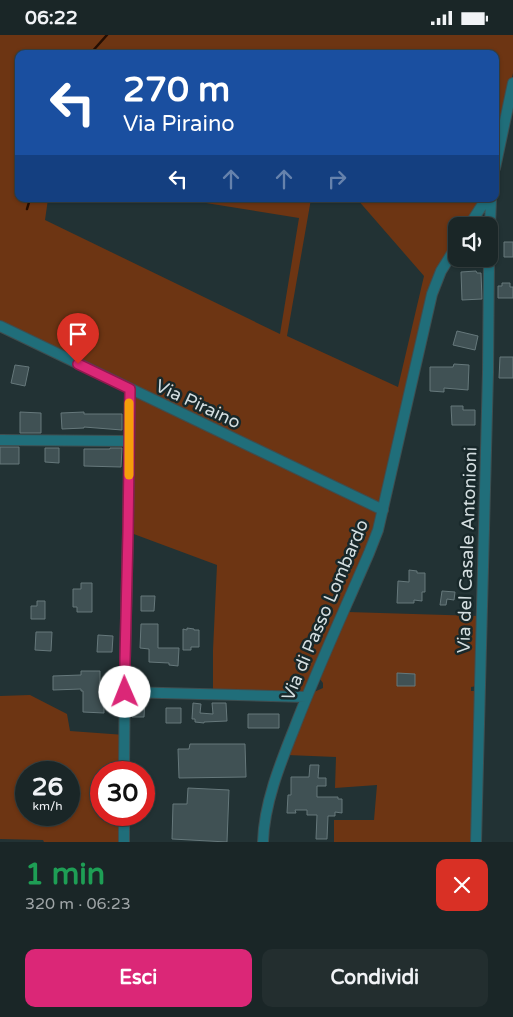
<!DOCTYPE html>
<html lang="it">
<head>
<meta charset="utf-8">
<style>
  body { margin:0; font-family:"Varela Round",sans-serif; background:#232e2f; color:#f1f3f6; height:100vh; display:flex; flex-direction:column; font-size:19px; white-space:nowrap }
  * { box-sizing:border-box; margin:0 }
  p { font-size:16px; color:#9fa5a7 }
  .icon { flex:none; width:28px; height:28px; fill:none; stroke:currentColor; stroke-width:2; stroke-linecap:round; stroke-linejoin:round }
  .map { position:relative; height:807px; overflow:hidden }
  .sheet { display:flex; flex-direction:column; background:#1a2627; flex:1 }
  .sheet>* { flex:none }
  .banner { position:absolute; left:15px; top:15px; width:484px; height:152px; border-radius:10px; box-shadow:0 1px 4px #0004,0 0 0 1px #384344; background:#1a4fa0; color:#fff; overflow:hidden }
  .buttons { position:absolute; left:448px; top:182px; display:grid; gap:10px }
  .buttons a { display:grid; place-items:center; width:50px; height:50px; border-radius:10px; background:#1a2627; box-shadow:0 1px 4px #0004,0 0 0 1px #384344; font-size:25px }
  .speed { position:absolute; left:15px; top:726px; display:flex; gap:10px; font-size:25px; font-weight:700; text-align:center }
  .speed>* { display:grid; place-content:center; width:65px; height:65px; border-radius:50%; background:#1a2627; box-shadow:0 1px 4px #0004,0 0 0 1px #384344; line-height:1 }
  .speed small { font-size:12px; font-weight:400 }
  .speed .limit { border:8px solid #d22; background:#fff; color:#111 }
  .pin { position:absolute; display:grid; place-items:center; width:42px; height:42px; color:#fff; margin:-51px -21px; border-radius:50% 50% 50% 0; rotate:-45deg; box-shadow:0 0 5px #0007 }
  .pin .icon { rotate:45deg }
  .me { position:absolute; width:55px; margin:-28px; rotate:359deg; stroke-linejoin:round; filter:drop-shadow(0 0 4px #0008) }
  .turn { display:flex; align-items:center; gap:18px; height:105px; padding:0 25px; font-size:22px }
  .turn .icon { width:65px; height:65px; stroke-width:2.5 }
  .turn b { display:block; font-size:35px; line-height:42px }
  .lanes { display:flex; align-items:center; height:48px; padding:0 25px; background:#0003; justify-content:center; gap:25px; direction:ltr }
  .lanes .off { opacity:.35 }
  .round { display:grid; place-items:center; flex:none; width:52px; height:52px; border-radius:10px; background:#232e2f }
  .head { display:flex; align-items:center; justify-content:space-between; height:85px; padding:0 25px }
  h1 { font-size:30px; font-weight:700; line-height:38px; color:#1e9e55 }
  .cta { display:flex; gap:10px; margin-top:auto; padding:10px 25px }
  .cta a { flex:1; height:58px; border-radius:10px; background:#db2777; color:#fff; font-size:20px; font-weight:700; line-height:58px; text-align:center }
  .cta a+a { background:#232e2f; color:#f1f3f6 }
  .status { display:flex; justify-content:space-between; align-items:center; height:35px; padding:0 25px; background:#1a2627; direction:ltr }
  .status svg { height:14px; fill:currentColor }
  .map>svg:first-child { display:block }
  .green { fill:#6d3513; fill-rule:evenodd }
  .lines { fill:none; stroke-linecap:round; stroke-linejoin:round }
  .stream { stroke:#240e03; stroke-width:2.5 }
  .building { fill:#405154; stroke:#66787b }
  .minor-casing { stroke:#3e4e50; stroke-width:12 }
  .minor { stroke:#206e7a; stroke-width:10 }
  .route-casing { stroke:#8e194d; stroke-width:12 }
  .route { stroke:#db2777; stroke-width:9 }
  .slow { stroke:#f59e0b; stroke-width:9 }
  .labels { text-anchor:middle; stroke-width:5; stroke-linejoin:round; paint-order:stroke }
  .street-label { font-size:18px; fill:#d4dee0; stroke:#18282a }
</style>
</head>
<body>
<div class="status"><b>06:22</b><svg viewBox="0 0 49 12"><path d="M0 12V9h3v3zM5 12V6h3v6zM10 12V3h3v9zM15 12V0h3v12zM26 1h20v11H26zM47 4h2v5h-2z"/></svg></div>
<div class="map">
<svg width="513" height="807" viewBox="0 0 513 807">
  <rect width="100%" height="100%" fill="#223234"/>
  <!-- green -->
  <path class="green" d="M0 0H513V38L495 121V19H19V164H48L45 185 280 299 299 183 181 164H311L287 301 398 352 424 241 357 164H483L467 191H456V207L442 228 382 463 379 466 375 467 0 291Z
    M134 361 379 476 370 510 304 656 300 658H213V615L217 530 131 498Z
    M348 577 479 581 477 651 471 652V656H476L474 807H334V785H374L377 750 335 753 336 722 287 720 314 657 323 653V648L320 644Z
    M30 660 67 679 70 696 125 700 124 737 101 738V780H124V807H44L43 805 0 804V661ZM26 738H69V780H26Z"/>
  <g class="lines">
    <!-- stream -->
    <path class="stream" d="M90 19 107 0
      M27 174 30 164"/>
  </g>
  <!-- building -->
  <path class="building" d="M504 207H513V222H504Z
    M476 236 477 238H481L482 264 462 265 461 237Z
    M502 248H510V252H513V263H498V251H502Z
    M457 296 478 301 475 315 453 310Z
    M500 322H513V343H499Z
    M454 329 469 330 468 355 444 353V357L430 356V332H453Z
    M15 330 29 332 25 351 11 348Z
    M451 371H463V375H475V390H452Z
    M20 377 41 378V398H20Z
    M84 377V379H122V395L84 392V393L62 394 61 378Z
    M0 412H19V429H0Z
    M45 413H59V428L45 427Z
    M110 413H122L121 432 84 431V414H110Z
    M409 535 417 536V538H425V557H422V566L414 565V568H397L398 546 409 547Z
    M81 548H92V577H77V572H73V554H81Z
    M442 556 455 557 454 565 447 564 446 570H440Z
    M141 561H155L154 576H141Z
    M37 566H45V584H31V571H37Z
    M141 589H158V613H179L178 631 169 630V628L149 627V614L140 613Z
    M187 593 194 594V595H199V612H191V615H183V594L187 595Z
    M36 597H52L51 616 35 615Z
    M98 600 113 601 112 617H97Z
    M81 636H100V663H104V678L83 677V656H81V654L53 655V641L81 640Z
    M397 638 415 639V651H397Z
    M132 664H145L144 682H132Z
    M193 668 201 669 200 678 213 679 212 668H226L227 686 204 687V688L195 687V684H192Z
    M166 673H181V688H166Z
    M248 679H279V693H248Z
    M190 709H245L246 742 179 743 178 714H189Z
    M310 730H319L318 743H326V751H317V762H338V764H342V778L335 777V781H328L327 804H316L317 780H307V775H295L296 778H287L288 760H291V742H309Z
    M188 753 229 755 227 807 172 804 173 769H187Z"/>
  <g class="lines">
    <!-- minor casing -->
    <g class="minor-casing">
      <path id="minor" d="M495 133 513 48
        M469 191 486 164
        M489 219 491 164
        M0 291 383 475
        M0 405 129 406
        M125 657 306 662
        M124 738 125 625 128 497 130 354
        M124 807V780
        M263 807C264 769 280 729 294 694 317 634 344 576 369 518L378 495 432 259 441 236 456 212
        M476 807 488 337 489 224"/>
    </g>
    <!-- minor -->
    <use href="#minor" class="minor"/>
  </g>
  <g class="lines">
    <!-- route casing -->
    <g class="route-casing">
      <path id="route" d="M78 329 130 354 128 497 125 625V657"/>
    </g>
    <!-- route -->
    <use href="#route" class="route"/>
    <!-- slow -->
    <path class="slow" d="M129 440V368"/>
  </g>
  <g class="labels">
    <!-- street labels -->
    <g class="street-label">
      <text transform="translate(198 369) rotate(25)" y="6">Via Piraino</text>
      <text transform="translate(467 515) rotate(-88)" y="6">Via del Casale Antonioni</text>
      <text transform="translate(325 575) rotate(-67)" y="6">Via di Passo Lombardo</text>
    </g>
  </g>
</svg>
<div class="buttons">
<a><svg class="icon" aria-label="sound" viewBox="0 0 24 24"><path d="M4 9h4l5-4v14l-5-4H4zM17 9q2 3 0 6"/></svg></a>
</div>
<div class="speed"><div>26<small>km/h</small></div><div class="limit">30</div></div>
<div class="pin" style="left:78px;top:329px;background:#d93025"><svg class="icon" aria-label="arrive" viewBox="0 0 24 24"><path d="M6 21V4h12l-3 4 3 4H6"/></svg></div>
<svg class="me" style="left:125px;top:657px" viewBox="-20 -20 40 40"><circle r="19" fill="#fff"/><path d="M0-13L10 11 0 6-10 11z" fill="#db2777"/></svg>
<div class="banner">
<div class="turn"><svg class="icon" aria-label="left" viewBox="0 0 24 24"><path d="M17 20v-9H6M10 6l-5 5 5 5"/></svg><div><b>270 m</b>Via Piraino</div></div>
<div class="lanes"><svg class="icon" aria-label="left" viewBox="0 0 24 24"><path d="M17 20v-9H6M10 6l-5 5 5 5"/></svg><svg class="icon off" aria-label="ahead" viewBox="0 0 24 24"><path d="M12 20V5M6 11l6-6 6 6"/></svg><svg class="icon off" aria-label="ahead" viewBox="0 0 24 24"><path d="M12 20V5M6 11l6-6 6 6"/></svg><svg class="icon off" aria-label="right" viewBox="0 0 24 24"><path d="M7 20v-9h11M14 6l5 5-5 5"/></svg></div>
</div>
</div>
<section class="sheet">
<div class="head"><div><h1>1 min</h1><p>320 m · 06:23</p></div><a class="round" style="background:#d93025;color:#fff"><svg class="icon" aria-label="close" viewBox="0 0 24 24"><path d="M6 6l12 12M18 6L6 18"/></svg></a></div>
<div class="cta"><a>Esci</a><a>Condividi</a></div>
</section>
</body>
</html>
